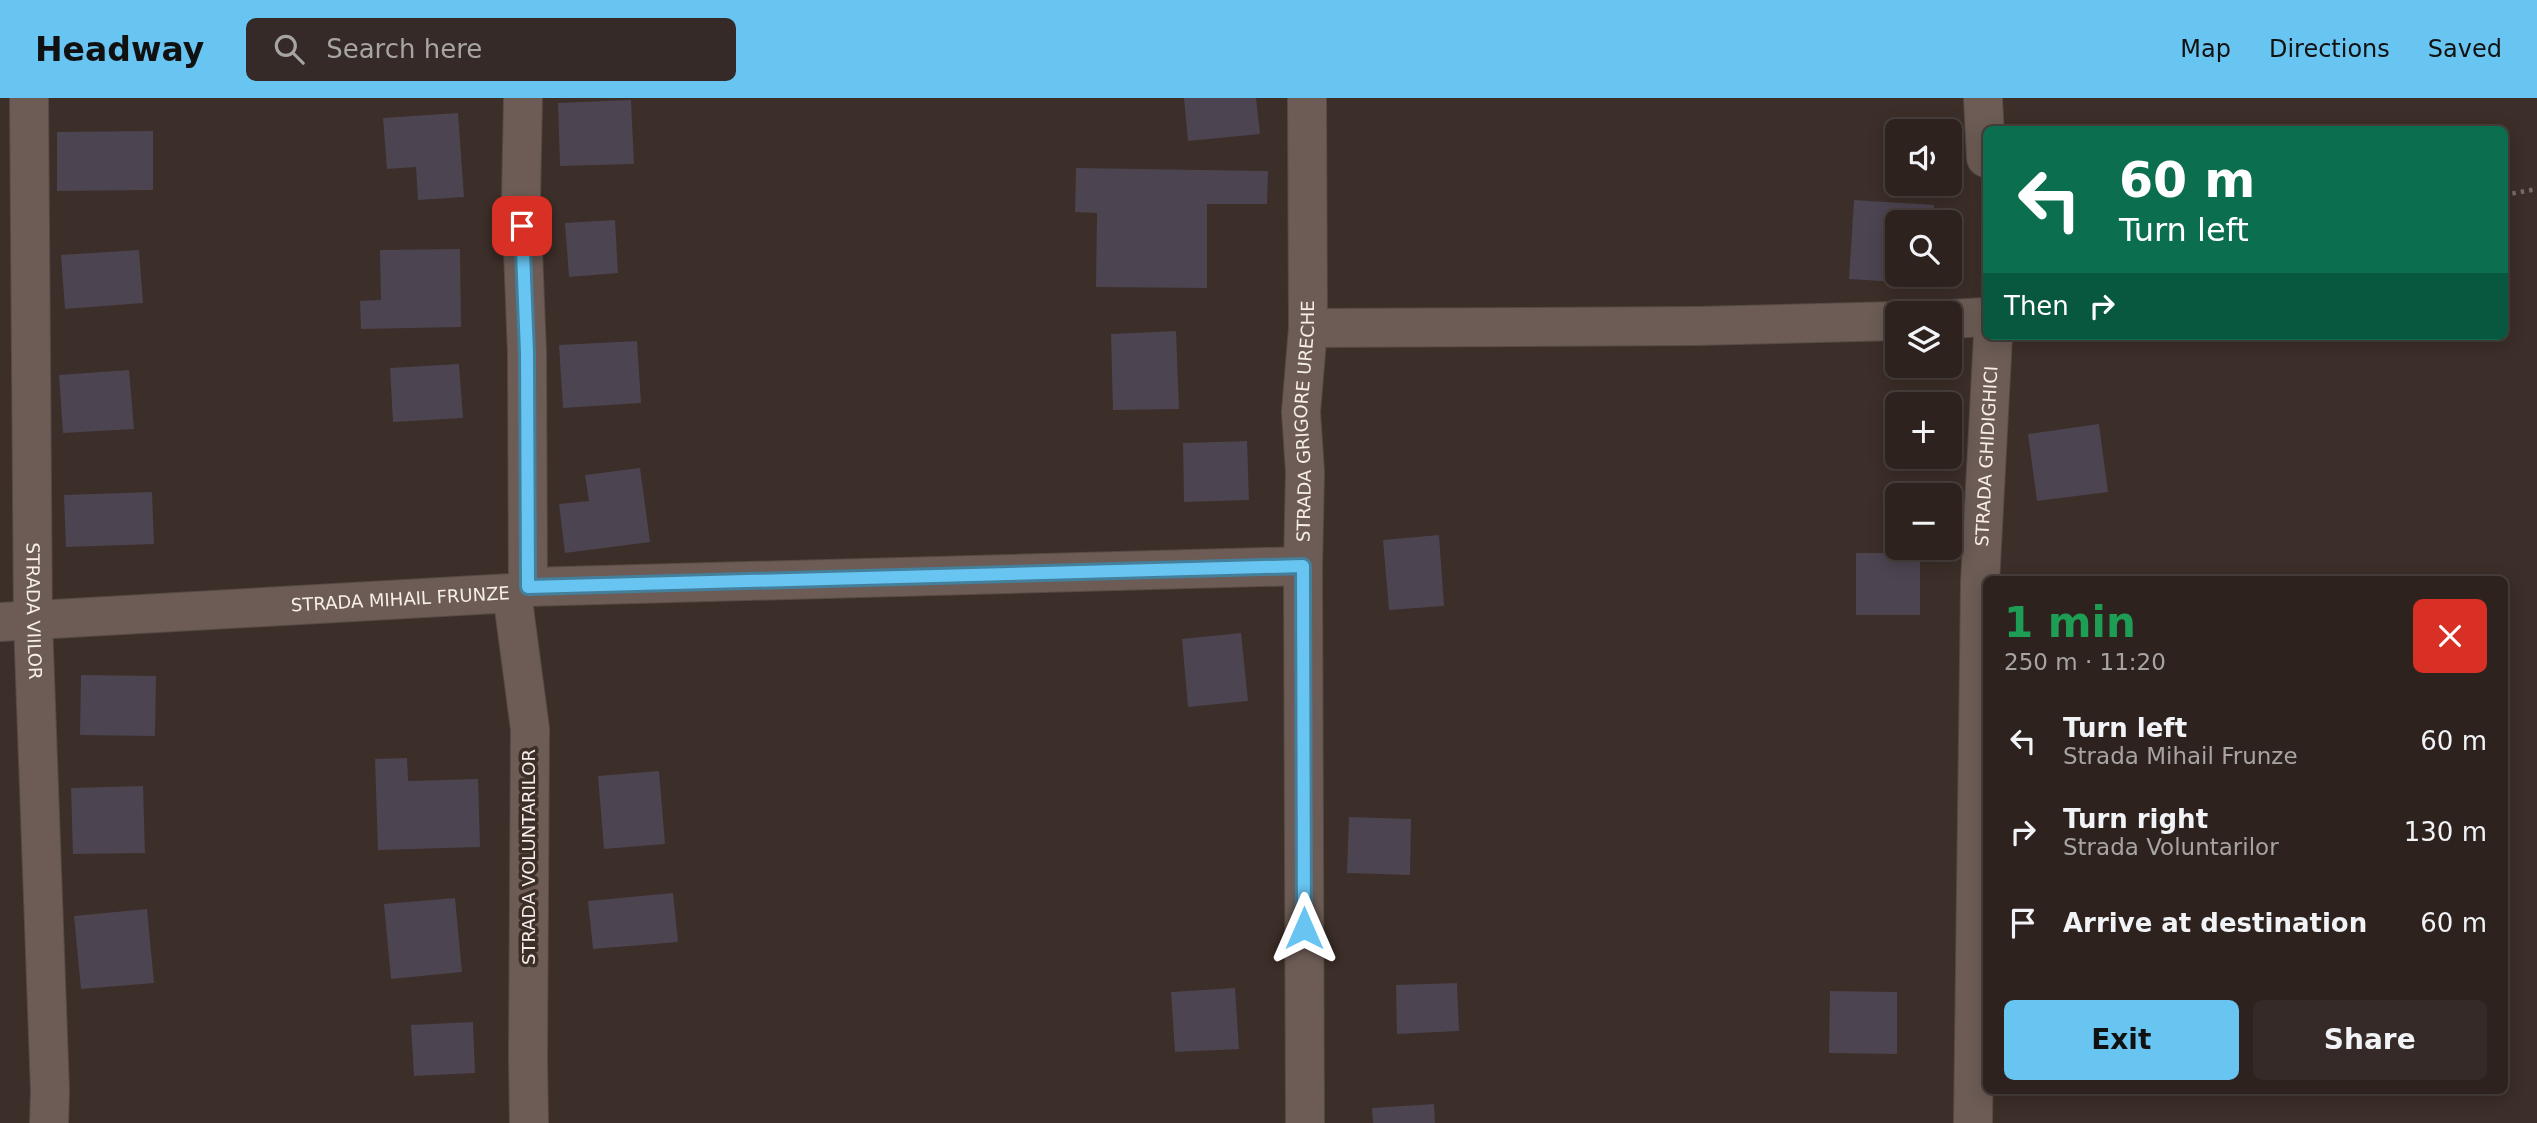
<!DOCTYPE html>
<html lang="en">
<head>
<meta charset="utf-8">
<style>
  body { margin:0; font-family:"DejaVu Sans",sans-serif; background:#352a27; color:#f1f3f6; height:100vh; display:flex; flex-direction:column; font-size:26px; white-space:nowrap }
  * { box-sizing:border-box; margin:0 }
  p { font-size:23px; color:#a7a4a4 }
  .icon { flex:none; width:38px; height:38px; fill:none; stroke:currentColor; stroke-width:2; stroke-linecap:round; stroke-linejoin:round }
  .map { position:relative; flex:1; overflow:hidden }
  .details { position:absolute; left:1983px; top:478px; width:525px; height:518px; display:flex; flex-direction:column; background:#2d221e; border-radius:10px; box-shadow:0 4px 18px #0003,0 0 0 2px #483f3c }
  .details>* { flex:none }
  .top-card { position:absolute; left:1983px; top:28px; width:525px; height:214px; border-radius:10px; box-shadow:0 4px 18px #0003,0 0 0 2px #483f3c; background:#0b6e4f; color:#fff; overflow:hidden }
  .fabs { position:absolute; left:1885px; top:21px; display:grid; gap:14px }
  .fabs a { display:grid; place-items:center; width:77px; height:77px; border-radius:10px; background:#2d221e; box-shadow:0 4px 18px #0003,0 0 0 2px #483f3c; font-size:35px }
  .pin { position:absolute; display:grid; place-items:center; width:60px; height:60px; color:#fff; margin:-30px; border-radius:14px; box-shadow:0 4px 10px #0006 }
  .me { position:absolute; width:77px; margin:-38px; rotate:0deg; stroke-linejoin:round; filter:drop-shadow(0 0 5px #0008) }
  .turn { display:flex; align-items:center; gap:24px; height:147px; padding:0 21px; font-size:32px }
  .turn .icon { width:91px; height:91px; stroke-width:2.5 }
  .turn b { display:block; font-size:49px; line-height:60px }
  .then { display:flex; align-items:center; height:66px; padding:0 21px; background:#0003; gap:14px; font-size:26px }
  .round { display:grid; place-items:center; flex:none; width:74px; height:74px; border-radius:10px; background:#352a27 }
  .summary { display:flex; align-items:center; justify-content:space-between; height:119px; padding:0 21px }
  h1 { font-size:42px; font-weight:800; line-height:52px; color:#1e9e55 }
  .primary-button { display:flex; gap:14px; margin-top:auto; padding:14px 21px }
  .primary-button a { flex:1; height:80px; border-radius:10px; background:#68c4f0; color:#111; font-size:28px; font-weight:800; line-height:80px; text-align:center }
  .primary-button a+a { background:#352a27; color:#f1f3f6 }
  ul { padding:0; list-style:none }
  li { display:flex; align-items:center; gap:21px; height:91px; padding:0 21px }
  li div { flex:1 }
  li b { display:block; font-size:26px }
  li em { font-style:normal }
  header { display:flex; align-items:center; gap:42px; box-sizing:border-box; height:98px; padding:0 35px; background:#68c4f0; color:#111 }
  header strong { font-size:33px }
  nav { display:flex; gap:38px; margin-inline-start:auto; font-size:24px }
  .search { width:490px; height:63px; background:#352a27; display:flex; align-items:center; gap:18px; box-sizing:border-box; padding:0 24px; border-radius:10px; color:#a7a4a4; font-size:26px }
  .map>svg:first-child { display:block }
  .building { fill:#4c4450 }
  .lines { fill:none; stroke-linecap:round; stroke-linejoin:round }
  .minor-casing { stroke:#564a45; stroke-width:40 }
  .path { stroke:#776b65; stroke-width:4.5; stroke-dasharray:3.5 5; stroke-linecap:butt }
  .minor { stroke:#6c5c55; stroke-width:38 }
  .route-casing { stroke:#447f9c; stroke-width:18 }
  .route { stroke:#68c4f0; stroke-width:12 }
  .labels { text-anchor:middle; stroke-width:7; stroke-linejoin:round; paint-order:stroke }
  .street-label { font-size:18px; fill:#f7eeea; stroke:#3c2e28 }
</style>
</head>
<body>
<header>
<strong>Headway</strong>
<div class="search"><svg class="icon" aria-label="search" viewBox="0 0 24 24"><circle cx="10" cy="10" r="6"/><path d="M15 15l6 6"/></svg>Search here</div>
<nav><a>Map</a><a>Directions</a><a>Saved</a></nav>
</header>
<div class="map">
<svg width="2537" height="1025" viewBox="0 0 2537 1025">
  <rect width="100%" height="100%" fill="#3c2e28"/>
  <!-- building -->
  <path class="building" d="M1184 0H1256L1260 36 1188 43Z
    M631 2 634 66 560 68 558 5Z
    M458 15 464 99 418 102 416 69 387 71 383 20Z
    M153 33V92L57 93V34Z
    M1076 70 1268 73 1267 106H1207V190L1096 189 1097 115 1075 114Z
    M1854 102 1934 107 1933 124H1897V177H1930V186L1849 181Z
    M615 122 618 175 569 179 565 125Z
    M460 151 461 229 361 231 360 203 381 202 380 152Z
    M139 152 143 205 65 211 61 157Z
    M1176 233 1179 311 1113 312 1111 236Z
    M637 243 641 305 563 310 559 247Z
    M459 266 463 320 393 324 390 270Z
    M129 272 134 331 63 335 59 277Z
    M2099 326 2108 394 2037 403 2028 336Z
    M1247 343 1249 402 1184 404 1183 345Z
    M640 370 650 444 565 455 559 406 589 403 585 377Z
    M152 394 154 446 66 449 64 397Z
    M1439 437 1444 508 1389 512 1383 442Z
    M1856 455H1920V517H1856Z
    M1241 535 1248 603 1188 609 1182 541Z
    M81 577 156 578 155 638 80 637Z
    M407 660 408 683 478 681 480 749 378 752 375 661Z
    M659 673 665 746 604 751 598 678Z
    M143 688 145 755 73 756 71 690Z
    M1349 719 1411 721 1410 777 1347 775Z
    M673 795 678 844 593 851 588 803Z
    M455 800 462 874 391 881 384 806Z
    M147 811 154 885 81 891 74 818Z
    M1457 885 1459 933 1397 936 1396 887Z
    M1235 890 1239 951 1175 954 1171 894Z
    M1830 893 1897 894V956L1829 955Z
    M473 924 475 975 414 978 411 927Z
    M1434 1006 1435 1025H1373L1372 1010Z"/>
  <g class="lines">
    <!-- minor casing -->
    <g class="minor-casing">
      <g id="minor">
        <path id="s1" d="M29 0 33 524 50 993 49 1025"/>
        <path d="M523 0 521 102 527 255 528 489"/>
        <path d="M1983 0 1986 60"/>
        <path d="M1950 221 1986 219"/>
        <path d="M1308 230 1697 228 1897 223"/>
        <path d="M512 495 530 631 528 961 529 1025"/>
        <path id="s2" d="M0 524 512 495 528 489 1303 468"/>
        <path id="s3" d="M1305 1025 1303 468 1305 374 1301 314 1308 230 1307 0"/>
        <path id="s4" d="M1973 1025 1980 485 1993 238"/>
      </g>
    </g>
    <!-- path -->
    <path class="path" d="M2504 97 2537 91"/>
    <!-- minor -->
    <use href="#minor" class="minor"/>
  </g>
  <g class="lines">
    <!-- route casing -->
    <g class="route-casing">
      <path id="route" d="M522 128 527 255 528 489 1303 468 1304 830"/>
    </g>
    <!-- route -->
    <use href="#route" class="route"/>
  </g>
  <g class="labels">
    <!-- street labels -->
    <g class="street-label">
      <text dy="6" stroke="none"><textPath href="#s3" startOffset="702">STRADA GRIGORE URECHE</textPath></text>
      <text dy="6" stroke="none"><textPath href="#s4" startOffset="667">STRADA GHIDIGHICI</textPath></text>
      <text dy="6" stroke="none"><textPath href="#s2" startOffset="401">STRADA MIHAIL FRUNZE</textPath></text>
      <text dy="6" stroke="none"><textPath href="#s1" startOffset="513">STRADA VIILOR</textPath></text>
      <text transform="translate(529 759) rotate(-90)" y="6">STRADA VOLUNTARILOR</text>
    </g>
  </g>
</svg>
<div class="fabs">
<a><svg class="icon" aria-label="sound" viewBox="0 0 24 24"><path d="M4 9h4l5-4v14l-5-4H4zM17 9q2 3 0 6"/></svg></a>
<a><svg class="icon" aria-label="search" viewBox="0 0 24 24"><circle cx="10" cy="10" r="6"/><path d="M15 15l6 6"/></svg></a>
<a><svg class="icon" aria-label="layers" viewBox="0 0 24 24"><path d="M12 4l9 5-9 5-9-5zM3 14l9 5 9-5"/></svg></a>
<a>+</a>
<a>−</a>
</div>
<div class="pin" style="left:522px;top:128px;background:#d93025"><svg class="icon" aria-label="arrive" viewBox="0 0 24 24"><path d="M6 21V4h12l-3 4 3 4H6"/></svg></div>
<svg class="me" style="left:1304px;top:830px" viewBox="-20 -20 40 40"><path d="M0-17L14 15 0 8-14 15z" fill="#68c4f0" stroke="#fff" stroke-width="4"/></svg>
<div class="top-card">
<div class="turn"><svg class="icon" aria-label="left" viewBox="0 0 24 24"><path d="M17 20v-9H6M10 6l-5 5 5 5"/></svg><div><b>60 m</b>Turn left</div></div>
<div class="then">Then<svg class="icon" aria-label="right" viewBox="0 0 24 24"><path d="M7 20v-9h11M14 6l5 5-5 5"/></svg></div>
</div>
<section class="details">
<div class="summary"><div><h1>1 min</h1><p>250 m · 11:20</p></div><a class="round" style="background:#d93025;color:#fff"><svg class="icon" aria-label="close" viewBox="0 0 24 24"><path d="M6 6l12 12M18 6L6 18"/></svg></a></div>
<ul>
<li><svg class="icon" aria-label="left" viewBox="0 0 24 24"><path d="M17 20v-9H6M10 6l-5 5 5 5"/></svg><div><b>Turn left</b><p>Strada Mihail Frunze</p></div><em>60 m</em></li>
<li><svg class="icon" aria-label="right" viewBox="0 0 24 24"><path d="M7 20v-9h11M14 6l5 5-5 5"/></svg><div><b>Turn right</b><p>Strada Voluntarilor</p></div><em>130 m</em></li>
<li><svg class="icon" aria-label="arrive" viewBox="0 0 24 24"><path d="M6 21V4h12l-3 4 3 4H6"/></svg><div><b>Arrive at destination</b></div><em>60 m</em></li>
</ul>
<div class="primary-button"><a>Exit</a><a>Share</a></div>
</section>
</div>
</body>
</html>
